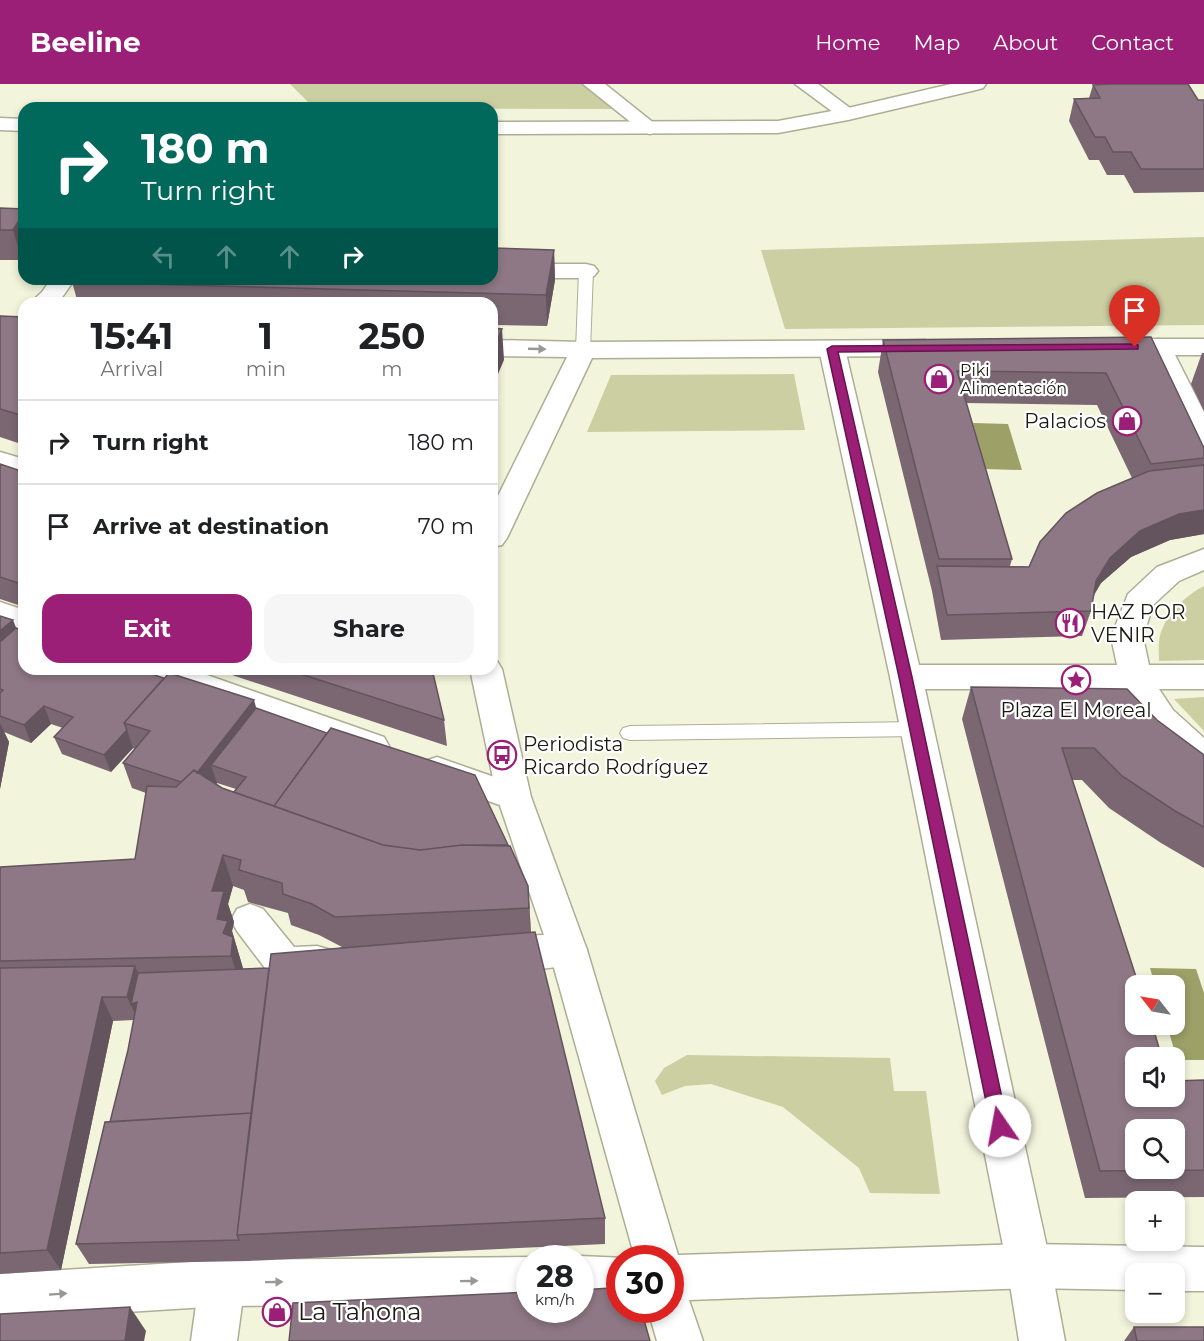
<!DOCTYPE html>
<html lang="en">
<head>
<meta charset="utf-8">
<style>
  body { margin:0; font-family:Montserrat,sans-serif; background:#f6f6f6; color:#202124; height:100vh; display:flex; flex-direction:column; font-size:22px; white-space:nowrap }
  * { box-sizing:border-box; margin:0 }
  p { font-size:20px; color:#757577 }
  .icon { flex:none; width:33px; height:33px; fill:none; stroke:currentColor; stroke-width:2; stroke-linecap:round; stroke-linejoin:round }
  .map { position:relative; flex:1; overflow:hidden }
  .details { position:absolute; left:18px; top:213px; width:480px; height:378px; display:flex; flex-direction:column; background:#fff; border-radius:18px; box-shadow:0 3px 9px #0003 }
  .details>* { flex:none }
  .guide { position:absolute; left:18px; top:18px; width:480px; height:183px; border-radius:18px; box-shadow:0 3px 9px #0003; background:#00695c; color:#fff; overflow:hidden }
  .needle { width:39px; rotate:301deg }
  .fabs { position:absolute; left:1125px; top:891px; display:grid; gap:12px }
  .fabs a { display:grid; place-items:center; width:60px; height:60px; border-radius:12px; background:#fff; box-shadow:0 3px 9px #0003; font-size:30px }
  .speed { position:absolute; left:516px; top:1161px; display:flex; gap:12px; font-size:30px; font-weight:700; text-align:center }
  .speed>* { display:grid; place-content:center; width:78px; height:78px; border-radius:50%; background:#fff; box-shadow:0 3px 9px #0003; line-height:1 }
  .speed small { font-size:15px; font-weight:400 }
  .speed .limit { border:9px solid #d22; background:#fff; color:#111 }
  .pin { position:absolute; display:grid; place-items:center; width:51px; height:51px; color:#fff; margin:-62px -26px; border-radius:50% 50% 50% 0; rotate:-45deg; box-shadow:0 0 6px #0007 }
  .pin .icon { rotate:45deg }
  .me { position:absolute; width:66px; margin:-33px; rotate:348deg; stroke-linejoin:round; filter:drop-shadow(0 0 4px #0008) }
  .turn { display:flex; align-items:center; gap:21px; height:126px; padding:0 24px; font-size:27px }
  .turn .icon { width:78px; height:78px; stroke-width:2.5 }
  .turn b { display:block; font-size:42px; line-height:51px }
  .lanes { display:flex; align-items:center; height:57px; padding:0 24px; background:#0003; justify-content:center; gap:30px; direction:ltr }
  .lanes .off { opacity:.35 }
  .eta { display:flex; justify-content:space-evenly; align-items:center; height:102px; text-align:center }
  .eta b { font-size:36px; font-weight:700; line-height:42px }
  .cta { display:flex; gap:12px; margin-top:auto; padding:12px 24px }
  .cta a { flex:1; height:69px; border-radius:18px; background:#9b1f77; color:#fff; font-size:24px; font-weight:700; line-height:69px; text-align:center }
  .cta a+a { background:#f6f6f6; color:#202124 }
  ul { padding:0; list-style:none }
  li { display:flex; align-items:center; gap:18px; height:84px; padding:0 24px; border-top:2px solid #e0e0e0 }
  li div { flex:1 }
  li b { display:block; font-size:22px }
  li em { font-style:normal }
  header { display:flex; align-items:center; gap:36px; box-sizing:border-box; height:84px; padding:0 30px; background:#9b1f77; color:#fff }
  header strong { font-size:28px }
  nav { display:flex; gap:33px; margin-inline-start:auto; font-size:21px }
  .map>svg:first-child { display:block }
  .green { fill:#cccfa2 }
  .water { fill:#9da067 }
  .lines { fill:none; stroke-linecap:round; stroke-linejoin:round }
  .lane-casing { stroke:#acae96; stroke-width:2 }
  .street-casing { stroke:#acae96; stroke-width:3 }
  .secondary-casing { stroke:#acae96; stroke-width:3 }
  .lane { fill:#fff; fill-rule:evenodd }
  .street { fill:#fff; fill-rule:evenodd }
  .secondary { fill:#fff; fill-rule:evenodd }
  .wall { fill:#7a6772; fill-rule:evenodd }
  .shaded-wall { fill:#63545d }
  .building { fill:#8e7885; stroke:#63545d; stroke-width:1.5; fill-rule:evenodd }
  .oneway { fill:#989894 }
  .route { fill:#9b1f77; stroke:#65144d; stroke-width:1.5 }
  .labels { text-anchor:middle; stroke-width:4.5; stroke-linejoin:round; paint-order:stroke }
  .far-poi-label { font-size:16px; fill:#1a1a11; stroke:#fff; text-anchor:start }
  .poi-label { font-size:20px; fill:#1a1a11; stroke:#fff; text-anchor:start }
  .near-poi-label { font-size:24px; fill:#1a1a11; stroke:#fff; text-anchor:start }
</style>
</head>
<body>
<header>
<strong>Beeline</strong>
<nav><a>Home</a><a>Map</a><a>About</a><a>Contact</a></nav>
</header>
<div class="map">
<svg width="1204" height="1257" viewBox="0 0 1204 1257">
  <rect width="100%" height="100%" fill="#f2f4db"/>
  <!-- green -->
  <path class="green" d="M290 0H582L615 25 314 24Z
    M1204 153V241L785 245 761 166Z
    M794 290 805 346 587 348 611 291Z
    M1204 502V576L1159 577C1159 569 1158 560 1160 552 1165 531 1186 511 1204 502Z
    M1204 613V647L1174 615Z
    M687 971 890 974 894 1007H926L940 1110 870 1109 859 1084 783 1023 711 1000 685 1002 662 1011 655 997 664 984Z"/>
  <!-- water -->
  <path class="water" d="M973 339 1008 340 1022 386 985 385Z
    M1150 884 1196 885 1204 909V976H1177L1167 941 1174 940V902L1155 901Z"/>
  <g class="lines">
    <!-- lane casing -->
    <g class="lane-casing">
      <path id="lane" d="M586 183 593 187 590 266 583 270 576 266 579 187Z
        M917 638 924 640 927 645 924 650 917 652 630 656 623 654 620 649 623 644 630 642Z"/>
    </g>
    <!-- street casing -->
    <g class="street-casing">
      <path id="street" d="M583 0H605L660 44 657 48 650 50 643 48Z
        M795 0H818L858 30 855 34H841Z
        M492 180H586L594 182 598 187 594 192 586 194H492Z
        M1158 255 1167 258 1171 263 1204 328V362L1194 360 1190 354 1145 263 1149 258Z
        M832 257 841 260 845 265 919 581H1117L1111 553 1128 510 1157 483 1204 465V486L1179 497 1153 521 1143 553 1149 581H1204V605H1159L1173 626 1204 654V687C1170 676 1143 634 1125 605H925L1051 1182 1065 1257H1019L1007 1182 890 593 819 265 823 260Z
        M0 368 24 375V393L0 385Z
        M0 518 24 526V549L0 541Z
        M140 585H190L384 653 389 662 384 671 372 675 145 593Z
        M437 673 526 704 531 713 526 722 514 726 425 695 420 686 425 677Z
        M250 820 263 825 294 863 317 862 331 866 336 878 331 890 317 894 285 896 271 892 237 847 231 836 237 825Z
        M568 850 581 855 587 866 581 877C557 886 506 889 482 880L476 869 482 858 495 853Z
        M222 1176 238 1183 245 1199 237 1257H191L199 1199 206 1183Z"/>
    </g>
    <!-- secondary casing -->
    <g class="secondary-casing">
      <path id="secondary" d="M951 0H986L983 4 976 6 848 36 778 49 492 50V38L778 37 848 24Z
        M0 34 24 35V47L0 46Z
        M51 195H75L58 219H30L42 208Z
        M1112 255H1204V271H1112L1103 268 1099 263 1103 258Z
        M492 256 583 258 925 256 934 259 938 264 934 269 925 272 592 274 507 454 502 461 492 463V424L567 273 492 272Z
        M492 575 497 577 502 585 531 713 587 866 678 1171 1029 1160 1204 1163V1207H1174V1190H1136V1206L1029 1204 689 1216 703 1257H657L648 1226H670V1174H635L549 866 497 713 470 585H492Z
        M580 1172 625 1174H620V1218H580V1174H575Z
        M530 1173 533 1174H530V1219L222 1222 0 1236V1190L222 1176Z"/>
    </g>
    <!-- lane -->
    <use href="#lane" class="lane"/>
    <!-- street -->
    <use href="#street" class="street"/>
    <!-- secondary -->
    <use href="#secondary" class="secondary"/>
  </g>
  <!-- wall -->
  <path class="wall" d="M1102 0H1188L1198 16H1204V108L1134 109 1124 91H1107L1099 76H1089L1069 37 1074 15 1089 14 1093 1Z
    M0 124 24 125V174L22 176H0Z
    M554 166 555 196 547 242 492 241V219H78L72 198Z
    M0 232 24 233V361L0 353Z
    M1151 253 1204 364V450L1170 456 1131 473 1101 499 1093 513 1091 527 1082 552 941 556 932 507 878 288 883 256ZM966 319 1097 321 1132 394 1029 483 1010 482 1012 475Z
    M1202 269H1204V327L1191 300Z
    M0 380 24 388V523L0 515Z
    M0 532 24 585 256 624 508 761 528 802 531 848 605 1134V1160L248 1177 89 1180 76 1160 110 1038 128 966 134 936 113 937 61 1186 0 1190V783L135 775 146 709 132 704 123 679 135 665 133 664 111 688 62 670 54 653 63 644 51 640 31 659 4 648 9 658 0 705ZM217 699 236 705 234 708 222 704 216 700ZM233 802 244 806 248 818 288 829 291 841 319 851 342 863 269 884 243 885 232 847 234 838 228 820Z
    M214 585H432L444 636 447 662Z
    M971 603 1157 636 1204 671V784L1161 759 1109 724 1082 696H1072L1136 1012 1204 996V1113L1085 1114 962 635Z
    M1134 1243 1204 1257H1124Z"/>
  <!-- shaded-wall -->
  <path class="shaded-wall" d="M24 129V174L22 176 13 146Z
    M554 166 555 196 547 242 546 211Z
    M502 245 504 276 492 304V268Z
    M1204 426V450L1170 456 1131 473 1101 499 1087 522 1096 497 1110 474 1140 447 1179 430Z
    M13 536 23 561 0 582V547Z
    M254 616 261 641 211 681 217 699 197 725 188 700Z
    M44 622 51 640 31 659 24 641Z
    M0 639 9 658 0 705Z
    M127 646 133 664 111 688 104 671Z
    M223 771 233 802 228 820 234 838 232 847 243 884 241 902 228 863 217 835 212 807Z
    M528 802 530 833 531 855 529 824Z
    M135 882 145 905 138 936 127 913Z
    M102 913 113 937 61 1186 47 1166Z
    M130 1223 146 1247 144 1257H125Z"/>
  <!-- building -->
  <path class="building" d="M1111 0H1188L1198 16H1204V85H1141L1131 68H1113L1105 53H1095L1074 15 1100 14 1093 1Z
    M0 124 24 125V129L13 146H0Z
    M492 164 554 166 546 211 72 198 73 195H492Z
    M0 232 24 233V332L0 325Z
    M492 244 502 245 492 268Z
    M1151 253 1204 364V374L1151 380 1106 289 957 287 1012 475H939L883 256Z
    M0 380 24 388V501L0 493Z
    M1204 381V426L1179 430 1140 447 1110 474 1096 497 1091 527 947 531 937 482 1029 483 1040 458 1066 429 1097 409 1149 387Z
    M0 532 13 536 0 547Z
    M16 544 24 547V585H136L164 594 124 639 127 646 104 671 54 653 73 633 44 622 24 641 0 632V609L3 606 0 605V558Z
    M285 585H432L444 636Z
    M169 589 254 616 197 689 194 686 181 698 123 679 150 647 124 639Z
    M971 603 1127 605 1157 636 1204 671V743L1175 727 1122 692 1094 664H1062L1139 902H1136V940H1152L1162 974H1136V1012H1174V997L1204 996V1086L1100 1087ZM1136 1046H1174V1084H1136Z
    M256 624 327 649 274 722 234 708 246 693 211 681Z
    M331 644 475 691 508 761H462L420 766 383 761 274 722Z
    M194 686 222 704 383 761 420 766 462 761 510 762 528 802 529 824 335 833 312 820 283 810 282 799 239 786 241 776 223 771 212 807H224L217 835 228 837 223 849 233 853 231 872 0 877V783L135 775 147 702 176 703Z
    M535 848 605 1134 237 1151 271 870Z
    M135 882 127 913H102L47 1166 0 1169V884Z
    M269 884 251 1029 110 1038 128 966 137 918 131 920 138 889Z
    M251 1029 237 1151 239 1156 76 1160 105 1038Z
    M611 1204 620 1209V1226H639L642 1229 650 1257H289L293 1219 530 1208V1226H580V1206Z
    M130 1223 125 1257H0V1230Z
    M1134 1243H1204V1257H1137Z"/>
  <!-- one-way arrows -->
  <defs><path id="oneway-solid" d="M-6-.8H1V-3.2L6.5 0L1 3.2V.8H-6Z" transform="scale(1.5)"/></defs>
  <g class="oneway">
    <use href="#oneway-solid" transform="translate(537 265) rotate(2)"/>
    <use href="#oneway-solid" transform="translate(469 1197) rotate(-1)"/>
    <use href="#oneway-solid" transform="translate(274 1198) rotate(-1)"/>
    <use href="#oneway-solid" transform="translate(58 1210) rotate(-4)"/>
  </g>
  <!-- route -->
  <path class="route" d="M1135 260 1138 261V265L838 268 912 593 1008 1042 1006 1047 1000 1050 994 1047 991 1042 899 593 827 265 832 262Z"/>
  <!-- icons -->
  <defs>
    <g id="shop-ring" transform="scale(1.5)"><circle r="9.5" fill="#fff" stroke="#9b1f77" stroke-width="1.5"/><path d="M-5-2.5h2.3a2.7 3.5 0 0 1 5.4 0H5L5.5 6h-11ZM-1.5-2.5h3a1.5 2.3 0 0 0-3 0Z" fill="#9b1f77"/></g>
    <g id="restaurant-ring" transform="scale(1.5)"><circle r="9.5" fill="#fff" stroke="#9b1f77" stroke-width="1.5"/><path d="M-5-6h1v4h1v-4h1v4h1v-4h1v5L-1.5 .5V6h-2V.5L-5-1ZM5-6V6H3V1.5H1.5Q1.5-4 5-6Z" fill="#9b1f77"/></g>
    <g id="sight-ring" transform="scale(1.5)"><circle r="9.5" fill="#fff" stroke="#9b1f77" stroke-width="1.5"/><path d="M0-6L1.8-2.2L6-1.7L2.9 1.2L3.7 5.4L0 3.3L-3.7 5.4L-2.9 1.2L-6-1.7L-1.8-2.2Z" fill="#9b1f77"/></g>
    <g id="bus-ring" transform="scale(1.5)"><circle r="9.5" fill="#fff" stroke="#9b1f77" stroke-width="1.5"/><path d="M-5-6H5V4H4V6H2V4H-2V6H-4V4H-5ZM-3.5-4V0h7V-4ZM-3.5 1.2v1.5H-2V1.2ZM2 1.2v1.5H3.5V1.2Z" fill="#9b1f77"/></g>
  </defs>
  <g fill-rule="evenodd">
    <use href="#shop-ring" x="939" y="295"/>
    <use href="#shop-ring" x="1127" y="337"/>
    <use href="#restaurant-ring" x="1070" y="539"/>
    <use href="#sight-ring" x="1076" y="596"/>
    <use href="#bus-ring" x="502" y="671"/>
    <use href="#shop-ring" x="277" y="1228"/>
  </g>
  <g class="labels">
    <!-- far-poi labels -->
    <g class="far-poi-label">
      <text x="960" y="292">Piki<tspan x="960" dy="18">Alimentación</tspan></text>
    </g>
    <!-- poi labels -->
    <g class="poi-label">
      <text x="1106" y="344" text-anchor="end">Palacios</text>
      <text x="1091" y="535">HAZ POR<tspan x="1091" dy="23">VENIR</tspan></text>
      <text x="1076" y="633" text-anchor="middle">Plaza El Moreal</text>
      <text x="523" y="667">Periodista<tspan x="523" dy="23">Ricardo Rodríguez</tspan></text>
    </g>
    <!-- near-poi labels -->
    <g class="near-poi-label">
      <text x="298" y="1236">La Tahona</text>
    </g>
  </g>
</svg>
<div class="fabs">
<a><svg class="needle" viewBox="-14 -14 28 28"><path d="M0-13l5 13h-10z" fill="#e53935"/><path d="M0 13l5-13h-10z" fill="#757577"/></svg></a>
<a><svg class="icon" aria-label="sound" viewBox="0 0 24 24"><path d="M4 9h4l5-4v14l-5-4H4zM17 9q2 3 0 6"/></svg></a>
<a><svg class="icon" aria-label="search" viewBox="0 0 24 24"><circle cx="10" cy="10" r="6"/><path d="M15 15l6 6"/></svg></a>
<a>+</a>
<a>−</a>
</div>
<div class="speed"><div>28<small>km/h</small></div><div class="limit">30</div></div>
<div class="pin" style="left:1135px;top:263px;background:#d93025"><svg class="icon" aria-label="arrive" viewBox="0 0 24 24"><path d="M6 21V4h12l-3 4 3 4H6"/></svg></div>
<svg class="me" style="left:1000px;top:1042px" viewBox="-20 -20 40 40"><circle r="19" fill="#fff"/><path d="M0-13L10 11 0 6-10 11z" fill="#9b1f77"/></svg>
<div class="guide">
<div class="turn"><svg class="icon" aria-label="right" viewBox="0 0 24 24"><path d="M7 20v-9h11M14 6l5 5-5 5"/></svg><div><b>180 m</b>Turn right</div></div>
<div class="lanes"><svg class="icon off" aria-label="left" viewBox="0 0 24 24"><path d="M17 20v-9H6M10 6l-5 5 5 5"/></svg><svg class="icon off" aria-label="ahead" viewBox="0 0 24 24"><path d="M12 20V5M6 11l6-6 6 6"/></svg><svg class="icon off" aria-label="ahead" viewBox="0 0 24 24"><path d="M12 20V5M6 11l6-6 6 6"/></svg><svg class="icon" aria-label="right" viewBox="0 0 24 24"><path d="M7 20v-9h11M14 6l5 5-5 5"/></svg></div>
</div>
<section class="details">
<div class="eta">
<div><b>15:41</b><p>Arrival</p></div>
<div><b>1</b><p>min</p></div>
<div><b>250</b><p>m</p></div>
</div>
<ul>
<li><svg class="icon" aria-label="right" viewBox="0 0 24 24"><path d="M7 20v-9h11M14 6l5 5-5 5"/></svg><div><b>Turn right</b></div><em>180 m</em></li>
<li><svg class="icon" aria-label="arrive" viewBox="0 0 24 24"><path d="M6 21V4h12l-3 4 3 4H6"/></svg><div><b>Arrive at destination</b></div><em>70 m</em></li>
</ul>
<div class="cta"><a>Exit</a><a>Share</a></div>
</section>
</div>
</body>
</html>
